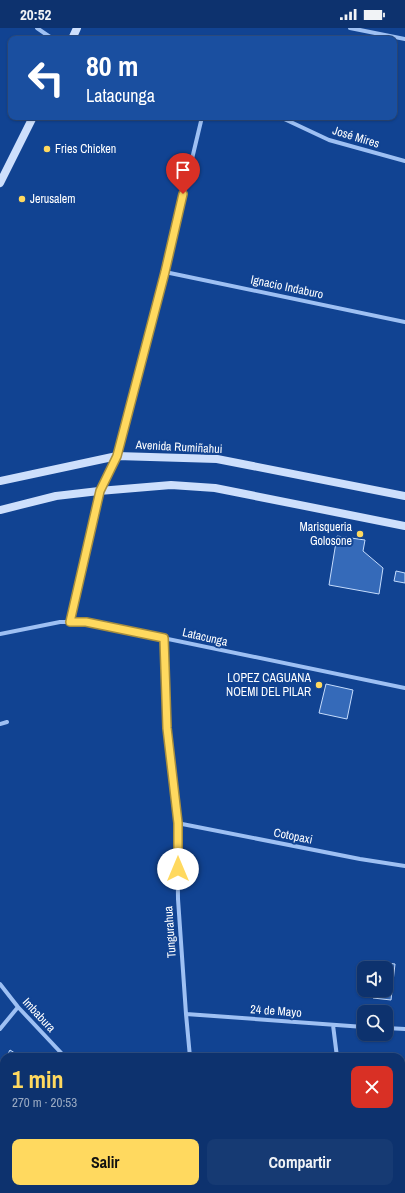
<!DOCTYPE html>
<html lang="es">
<head>
<meta charset="utf-8">
<style>
  body { margin:0; font-family:"Archivo Narrow",sans-serif; background:#163a73; color:#f1f3f6; height:100vh; display:flex; flex-direction:column; font-size:15px; white-space:nowrap }
  * { box-sizing:border-box; margin:0 }
  p { font-size:13px; color:#9aaac2 }
  .icon { flex:none; width:22px; height:22px; fill:none; stroke:currentColor; stroke-width:2; stroke-linecap:round; stroke-linejoin:round }
  .map { position:relative; flex:1; overflow:hidden }
  .side { position:absolute; left:0px; top:1025px; width:405px; height:140px; display:flex; flex-direction:column; background:#0d326e; border-radius:12px 12px 0 0; box-shadow:0 1px 3px #0004,0 0 0 1px #2d4d81 }
  .side>* { flex:none }
  .top-card { position:absolute; left:8px; top:8px; width:389px; height:84px; border-radius:8px; box-shadow:0 1px 3px #0004,0 0 0 1px #2d4d81; background:#1a4fa0; color:#fff; overflow:hidden }
  .controls { position:absolute; left:357px; top:933px; display:grid; gap:8px }
  .controls a { display:grid; place-items:center; width:36px; height:36px; border-radius:8px; background:#0d326e; box-shadow:0 1px 3px #0004,0 0 0 1px #2d4d81; font-size:20px }
  .pin { position:absolute; display:grid; place-items:center; width:34px; height:34px; color:#fff; margin:-41px -17px; border-radius:50% 50% 50% 0; rotate:-45deg; box-shadow:0 0 4px #0007 }
  .pin .icon { rotate:45deg }
  .me { position:absolute; width:44px; margin:-22px; rotate:0deg; stroke-linejoin:round; filter:drop-shadow(0 0 3px #0008) }
  .turn { display:flex; align-items:center; gap:14px; height:84px; padding:0 12px; font-size:18px }
  .turn .icon { width:52px; height:52px; stroke-width:2.5 }
  .turn b { display:block; font-size:28px; line-height:34px }
  .round { display:grid; place-items:center; flex:none; width:42px; height:42px; border-radius:8px; background:#163a73 }
  .head { display:flex; align-items:center; justify-content:space-between; height:68px; padding:0 12px }
  h1 { font-size:24px; font-weight:800; line-height:30px; color:#ffd95f }
  .button { display:flex; gap:8px; margin-top:auto; padding:8px 12px }
  .button a { flex:1; height:46px; border-radius:8px; background:#ffd95f; color:#111; font-size:16px; font-weight:800; line-height:46px; text-align:center }
  .button a+a { background:#163a73; color:#f1f3f6 }
  .status { display:flex; justify-content:space-between; align-items:center; height:28px; padding:0 20px; background:#0d326e; direction:ltr }
  .status svg { height:11px; fill:currentColor }
  .map>svg:first-child { display:block }
  .building { fill:#356ab9; stroke:#c5dcfd }
  .lines { fill:none; stroke-linecap:round; stroke-linejoin:round }
  .minor { stroke:#9ec0f3; stroke-width:4 }
  .secondary { stroke:#cddffc; stroke-width:8 }
  .route-casing { stroke:#a68d3e; stroke-width:10 }
  .route { stroke:#ffd95f; stroke-width:7 }
  .poi-dot { fill:#ffd95f; stroke:#114392; stroke-width:1.5 }
  .labels { text-anchor:middle; stroke-width:4; stroke-linejoin:round; paint-order:stroke }
  .street-label { font-size:12px; fill:#fff; stroke:#114392 }
  .poi-label { font-size:12px; fill:#fff; stroke:#114392; text-anchor:start }
</style>
</head>
<body>
<div class="status"><b>20:52</b><svg viewBox="0 0 49 12"><path d="M0 12V9h3v3zM5 12V6h3v6zM10 12V3h3v9zM15 12V0h3v12zM26 1h20v11H26zM47 4h2v5h-2z"/></svg></div>
<div class="map">
<svg width="405" height="1165" viewBox="0 0 405 1165">
  <rect width="100%" height="100%" fill="#114392"/>
  <!-- building -->
  <path class="building" d="M337 508 365 512 363 523 383 540 379 566 329 557Z
    M396 543 405 545V555L394 553Z
    M326 656 353 662 347 691 319 685Z
    M377 934 395 936 391 972 373 970 374 962H386V940H377Z
    M10 1022 21 1029H6Z
    M4 1031V1057L0 1055V1038Z"/>
  <g class="lines">
    <!-- minor -->
    <path class="minor" d="M37 0 53 11
      M350 0 405 11
      M280 89 329 112 405 133
      M165 244 405 294
      M70 594 99 463 117 428 165 244 202 89
      M0 606 60 594H86L405 660
      M164 610 167 700 177 795 178 871 186 986 190 1029
      M0 696 7 694
      M177 795 360 831 405 838
      M0 956 18 979 65 1029
      M186 986 364 999
      M333 997 337 1029
      M386 1000 405 1001
      M0 1001 18 979
      M81 1161 86 1165
      M205 1161 206 1165
      M354 1161 355 1165
      M392 1161 405 1162
      M145 1165 147 1161"/>
    <!-- secondary -->
    <path class="secondary" d="M72 11 77 0
      M0 155 33 89
      M0 453 117 428 217 431 405 468
      M0 482 56 468 99 463 171 457 215 460 405 498"/>
  </g>
  <g class="lines">
    <!-- route casing -->
    <g class="route-casing">
      <path id="route" d="M178 841V795L167 700 164 610 86 594H70L100 463 117 428 165 244 183 166"/>
    </g>
    <!-- route -->
    <use href="#route" class="route"/>
  </g>
  <!-- markers -->
  <g class="poi-dot">
    <circle cx="47" cy="121" r="4"/>
    <circle cx="22" cy="171" r="4"/>
    <circle cx="360" cy="506" r="4"/>
    <circle cx="319" cy="657" r="4"/>
  </g>
  <g class="labels">
    <!-- street labels -->
    <g class="street-label">
      <text transform="translate(356 109) rotate(17)" y="4">José Mires</text>
      <text transform="translate(287 259) rotate(12)" y="4">Ignacio Indaburo</text>
      <text transform="translate(179 419) rotate(3)" y="4">Avenida Rumiñahui</text>
      <text transform="translate(205 609) rotate(13)" y="4">Latacunga</text>
      <text transform="translate(293 808) rotate(11)" y="4">Cotopaxi</text>
      <text transform="translate(170 904) rotate(-94)" y="4">Tungurahua</text>
      <text transform="translate(276 983) rotate(4)" y="4">24 de Mayo</text>
      <text transform="translate(39 987) rotate(47)" y="4">Imbabura</text>
    </g>
    <!-- poi labels -->
    <g class="poi-label">
      <text x="55" y="125">Fries Chicken</text>
      <text x="30" y="175">Jerusalem</text>
      <text x="352" y="503" text-anchor="end">Marisqueria<tspan x="352" dy="14">Golosone</tspan></text>
      <text x="311" y="654" text-anchor="end">LOPEZ CAGUANA<tspan x="311" dy="14">NOEMI DEL PILAR</tspan></text>
    </g>
  </g>
</svg>
<div class="controls">
<a><svg class="icon" aria-label="sound" viewBox="0 0 24 24"><path d="M4 9h4l5-4v14l-5-4H4zM17 9q2 3 0 6"/></svg></a>
<a><svg class="icon" aria-label="search" viewBox="0 0 24 24"><circle cx="10" cy="10" r="6"/><path d="M15 15l6 6"/></svg></a>
</div>
<div class="pin" style="left:183px;top:166px;background:#d93025"><svg class="icon" aria-label="arrive" viewBox="0 0 24 24"><path d="M6 21V4h12l-3 4 3 4H6"/></svg></div>
<svg class="me" style="left:178px;top:841px" viewBox="-20 -20 40 40"><circle r="19" fill="#fff"/><path d="M0-13L10 11 0 6-10 11z" fill="#ffd95f"/></svg>
<div class="top-card">
<div class="turn"><svg class="icon" aria-label="left" viewBox="0 0 24 24"><path d="M17 20v-9H6M10 6l-5 5 5 5"/></svg><div><b>80 m</b>Latacunga</div></div>
</div>
<section class="side">
<div class="head"><div><h1>1 min</h1><p>270 m · 20:53</p></div><a class="round" style="background:#d93025;color:#fff"><svg class="icon" aria-label="close" viewBox="0 0 24 24"><path d="M6 6l12 12M18 6L6 18"/></svg></a></div>
<div class="button"><a>Salir</a><a>Compartir</a></div>
</section>
</div>
</body>
</html>
